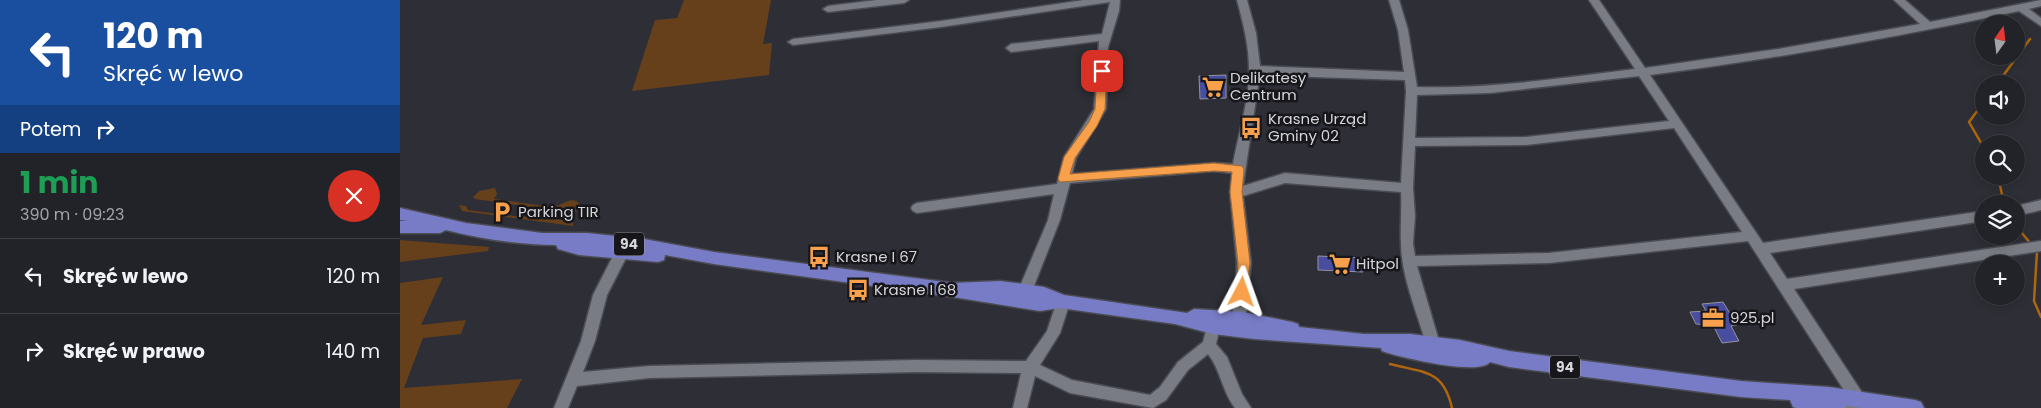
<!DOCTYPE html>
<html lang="pl">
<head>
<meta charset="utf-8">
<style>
  body { margin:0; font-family:Poppins,sans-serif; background:#2e2f34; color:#f1f3f6; height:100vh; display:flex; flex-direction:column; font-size:19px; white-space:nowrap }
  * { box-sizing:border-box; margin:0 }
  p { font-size:16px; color:#a2a4a8 }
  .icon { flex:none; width:28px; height:28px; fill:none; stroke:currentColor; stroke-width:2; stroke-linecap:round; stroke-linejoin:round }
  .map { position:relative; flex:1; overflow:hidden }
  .drawer { display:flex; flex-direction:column; background:#222328; width:400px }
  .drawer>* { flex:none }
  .top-card { background:#1a4fa0; color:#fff; overflow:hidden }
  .needle { width:32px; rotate:14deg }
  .tools { position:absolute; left:1575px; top:15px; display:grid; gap:10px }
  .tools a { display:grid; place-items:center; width:50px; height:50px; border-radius:50%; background:#222328; box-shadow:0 2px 8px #0003,0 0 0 1px #3f4045; font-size:25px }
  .pin { position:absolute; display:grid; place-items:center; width:42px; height:42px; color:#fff; margin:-21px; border-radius:10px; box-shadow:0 2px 8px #0006 }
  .me { position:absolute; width:55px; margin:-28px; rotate:4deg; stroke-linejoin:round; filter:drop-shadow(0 0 4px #0008) }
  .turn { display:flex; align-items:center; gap:18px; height:105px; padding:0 20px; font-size:22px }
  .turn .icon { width:65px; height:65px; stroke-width:2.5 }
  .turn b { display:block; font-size:35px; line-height:42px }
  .then { display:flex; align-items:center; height:48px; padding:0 20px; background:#0003; gap:10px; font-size:19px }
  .round { display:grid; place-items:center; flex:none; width:52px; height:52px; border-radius:26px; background:#2e2f34 }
  .head { display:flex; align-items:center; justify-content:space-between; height:85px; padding:0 20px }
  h1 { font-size:30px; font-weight:700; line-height:38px; color:#1e9e55 }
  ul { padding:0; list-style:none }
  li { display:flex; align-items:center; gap:15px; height:75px; padding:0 20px; border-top:1px solid #3f4045 }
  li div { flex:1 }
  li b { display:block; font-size:19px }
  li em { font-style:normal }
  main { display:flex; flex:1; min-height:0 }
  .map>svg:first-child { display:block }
  .green { fill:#663f1b }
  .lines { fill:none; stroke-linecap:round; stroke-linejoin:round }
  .stream { stroke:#af660d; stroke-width:2.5 }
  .building { fill:#494d9f; stroke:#93949e }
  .minor-casing { stroke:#4b4c53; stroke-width:3 }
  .major-casing { stroke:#4b4c53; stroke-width:3 }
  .minor { fill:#7a7c85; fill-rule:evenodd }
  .major { fill:#787cc6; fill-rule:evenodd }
  .route { fill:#f8a04b; stroke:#a16831 }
  .labels { text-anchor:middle; stroke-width:5; stroke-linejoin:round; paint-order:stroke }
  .shield { fill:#17171b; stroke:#9b9ca1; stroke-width:1 }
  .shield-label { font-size:14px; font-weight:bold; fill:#d4d5da }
  .poi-label { font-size:15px; fill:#d4d5da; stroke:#17171b; text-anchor:start }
</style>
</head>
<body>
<main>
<section class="drawer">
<div class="top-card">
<div class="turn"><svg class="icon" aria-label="left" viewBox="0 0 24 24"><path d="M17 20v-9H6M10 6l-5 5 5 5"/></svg><div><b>120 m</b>Skręć w lewo</div></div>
<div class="then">Potem<svg class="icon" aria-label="right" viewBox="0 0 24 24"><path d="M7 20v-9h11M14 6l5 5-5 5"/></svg></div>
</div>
<div class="head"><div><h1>1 min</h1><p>390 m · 09:23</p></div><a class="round" style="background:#d93025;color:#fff"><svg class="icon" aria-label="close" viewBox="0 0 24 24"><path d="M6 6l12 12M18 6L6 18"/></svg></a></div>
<ul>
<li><svg class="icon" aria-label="left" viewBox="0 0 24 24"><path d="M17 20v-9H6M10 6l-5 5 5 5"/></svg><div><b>Skręć w lewo</b></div><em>120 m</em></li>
<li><svg class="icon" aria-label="right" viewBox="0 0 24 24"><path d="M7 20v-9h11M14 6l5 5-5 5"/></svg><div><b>Skręć w prawo</b></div><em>140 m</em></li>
</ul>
</section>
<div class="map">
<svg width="1641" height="408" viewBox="0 0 1641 408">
  <rect width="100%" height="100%" fill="#2e2f36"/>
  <!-- green -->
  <path class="green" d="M284 0H371L363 44 372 43 369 75 232 91 255 20 277 18Z
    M95 188 97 194 94 199C113 201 134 206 153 206 163 206 173 193 181 206L180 210 172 213 75 199 73 197 79 191Z
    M59 205 66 206 68 210 122 217 134 215 173 222V226L62 211Z
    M0 240 89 247 88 251 0 262Z
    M43 277 21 325 66 320 61 334 23 338 4 388 122 379 107 408H0V283Z"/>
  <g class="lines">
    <!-- stream -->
    <path class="stream" d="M1597 84 1630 39
      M1584 102 1569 122 1584 148
      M1598 176 1604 204
      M1616 226 1631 244
      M1637 252 1634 301 1641 317
      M990 364C1024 373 1043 369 1052 408"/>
  </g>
  <!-- building -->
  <path class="building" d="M826 75V98L800 99 799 76Z
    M918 256 962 258 963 272 918 270Z
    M1323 302 1337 325 1331 326 1339 341 1322 343 1313 325 1296 324 1290 312 1306 311 1302 304Z"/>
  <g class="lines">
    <!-- minor casing -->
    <g class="minor-casing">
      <path id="minor" d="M477 0H509L504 3 428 12 423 9 428 6Z
        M684 0H720L719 11 708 47 706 109 676 158 672 174 814 163 833 164C838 136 850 97 849 69 849 45 843 23 837 0H847L856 33 860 66 1004 72 998 30 989 0H999L1008 30 1017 87C1090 89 1162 78 1235 69L1189 0H1199L1245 68 1378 49 1520 24 1494 0H1505L1530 22 1641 0V6L1629 9 1641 18V26L1619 11C1497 37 1374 59 1250 75L1363 243 1584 211V221L1370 253 1387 279 1641 241V251L1394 289 1463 394 1474 403 1476 408H1436L1438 403 1449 398 1348 241 1149 263 1017 266 1039 341 1046 349 1044 353C1036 356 1030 352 1026 344 1017 312 1001 276 1001 243 1000 226 1002 209 1001 192L885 183 843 196 851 263 846 317 852 326 850 330C841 333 836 327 832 319L837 263 830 192 832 173 814 171 670 183 660 220 632 291 634 299 632 303 627 305 622 303 618 291 648 220 654 194 517 213 513 211 511 208 513 205 517 203 657 184 664 157 694 109 699 41 611 52 606 48 611 44 702 34 710 2 541 27 393 45 388 42 393 39 541 21ZM860 73 913 77 1005 80 1006 91 1001 183 885 173 843 186ZM1239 76 1269 121 1126 137 1015 138 1017 95 1090 93ZM1274 128 1342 232 1149 253 1015 256 1013 243 1015 216 1013 188 1015 146 1126 145Z
        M1641 200V210L1616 216V206Z
        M221 249 226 250 228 254 207 295 195 341 183 372 249 366 516 360 626 361 647 331 658 298 663 296 668 298 670 302 660 333 640 365 672 380 750 395 760 387 778 362 803 342 808 323 813 321 818 323 820 327 816 344 827 357 842 394 851 408H835C822 392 821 370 808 354L788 370 766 400 753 408 670 393 635 376 627 408H613L621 373 516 372 249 378 177 386 168 408H154L181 341 193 295 216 250Z"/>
    </g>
    <!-- major casing -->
    <g class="major-casing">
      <path id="major" d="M0 208 66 223 142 233H187L244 239 314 252 553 283 600 281 625 284 644 287 664 295 787 313 794 309 843 312 892 322 898 324 899 327 964 334H1010L1060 340 1109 351 1341 381 1429 387 1515 400 1521 402 1524 408H1462L1445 405 1446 408H1396L1393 407 1390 400 1341 397 1109 367 1090 362C1079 376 1005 358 988 353L982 351 981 348 854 339 813 334 775 324 660 308 640 311 553 297 314 264 265 255 264 260 258 262 179 255 158 249 156 245C120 245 81 239 46 230L40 233H0V221H8L0 220Z"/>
    </g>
    <!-- minor -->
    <use href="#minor" class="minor"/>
    <!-- major -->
    <use href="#major" class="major"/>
  </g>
  <!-- route -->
  <path class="route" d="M702 68 707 71 705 109 697 126 675 158 670 174 814 163 842 166 844 169 842 192 850 263 846 295H838L836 292 838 263 830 192 832 172 814 171 660 182 658 179 664 157 689 122 695 109 697 71Z"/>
  <!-- icons -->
  <defs>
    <g id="supermarket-bare" transform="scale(1.725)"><path d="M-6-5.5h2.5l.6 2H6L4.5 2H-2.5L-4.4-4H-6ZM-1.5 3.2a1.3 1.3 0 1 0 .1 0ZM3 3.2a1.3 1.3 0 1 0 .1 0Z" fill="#f8a04b" stroke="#17171b" stroke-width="2.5" paint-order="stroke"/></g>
    <g id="bus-bare" transform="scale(1.725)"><path d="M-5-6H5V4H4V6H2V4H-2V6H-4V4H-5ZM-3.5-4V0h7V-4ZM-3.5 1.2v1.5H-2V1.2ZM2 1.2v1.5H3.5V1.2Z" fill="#f8a04b" stroke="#17171b" stroke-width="2.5" paint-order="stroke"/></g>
    <g id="parking-bare" transform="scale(1.725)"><path d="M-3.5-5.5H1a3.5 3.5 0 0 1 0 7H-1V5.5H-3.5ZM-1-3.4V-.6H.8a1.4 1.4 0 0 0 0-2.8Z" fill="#f8a04b" stroke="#17171b" stroke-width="2.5" paint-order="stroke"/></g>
    <g id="office-bare" transform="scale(1.725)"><path d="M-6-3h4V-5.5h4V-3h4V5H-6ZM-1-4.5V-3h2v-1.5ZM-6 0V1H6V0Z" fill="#f8a04b" stroke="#17171b" stroke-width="2.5" paint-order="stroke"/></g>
  </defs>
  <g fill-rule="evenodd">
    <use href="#supermarket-bare" x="813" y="87"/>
    <use href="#bus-bare" x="851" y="128"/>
    <use href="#parking-bare" x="102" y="212"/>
    <use href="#bus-bare" x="419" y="257"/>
    <use href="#supermarket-bare" x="940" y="264"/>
    <use href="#bus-bare" x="458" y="290"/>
    <use href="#office-bare" x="1313" y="318"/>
  </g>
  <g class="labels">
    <!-- shield labels -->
    <g class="shield">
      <rect x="214" y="232.5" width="30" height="23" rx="4"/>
      <rect x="1150" y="355.5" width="30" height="23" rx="4"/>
    </g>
    <g class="shield-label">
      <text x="229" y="249">94</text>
      <text x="1165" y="372">94</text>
    </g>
    <!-- poi labels -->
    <g class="poi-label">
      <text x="830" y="83">Delikatesy<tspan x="830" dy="17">Centrum</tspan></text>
      <text x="868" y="124">Krasne Urząd<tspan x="868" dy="17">Gminy 02</tspan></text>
      <text x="118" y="217">Parking TIR</text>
      <text x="436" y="262">Krasne I 67</text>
      <text x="956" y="269">Hitpol</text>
      <text x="474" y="295">Krasne I 68</text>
      <text x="1330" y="323">925.pl</text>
    </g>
  </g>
</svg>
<div class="tools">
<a><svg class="needle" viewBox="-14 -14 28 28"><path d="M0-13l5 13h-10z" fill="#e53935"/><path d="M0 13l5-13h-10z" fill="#a2a4a8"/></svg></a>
<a><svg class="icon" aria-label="sound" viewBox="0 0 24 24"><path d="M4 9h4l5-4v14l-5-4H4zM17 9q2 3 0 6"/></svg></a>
<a><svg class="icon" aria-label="search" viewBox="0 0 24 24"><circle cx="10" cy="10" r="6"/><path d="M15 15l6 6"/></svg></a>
<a><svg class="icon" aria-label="layers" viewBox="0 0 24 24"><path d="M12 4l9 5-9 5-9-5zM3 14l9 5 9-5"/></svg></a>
<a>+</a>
</div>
<div class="pin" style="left:702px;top:71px;background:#d93025"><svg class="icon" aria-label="arrive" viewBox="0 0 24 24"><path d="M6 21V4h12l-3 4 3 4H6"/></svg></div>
<svg class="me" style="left:842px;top:292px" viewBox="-20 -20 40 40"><path d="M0-17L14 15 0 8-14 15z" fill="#f8a04b" stroke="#fff" stroke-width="4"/></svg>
</div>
</main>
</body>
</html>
